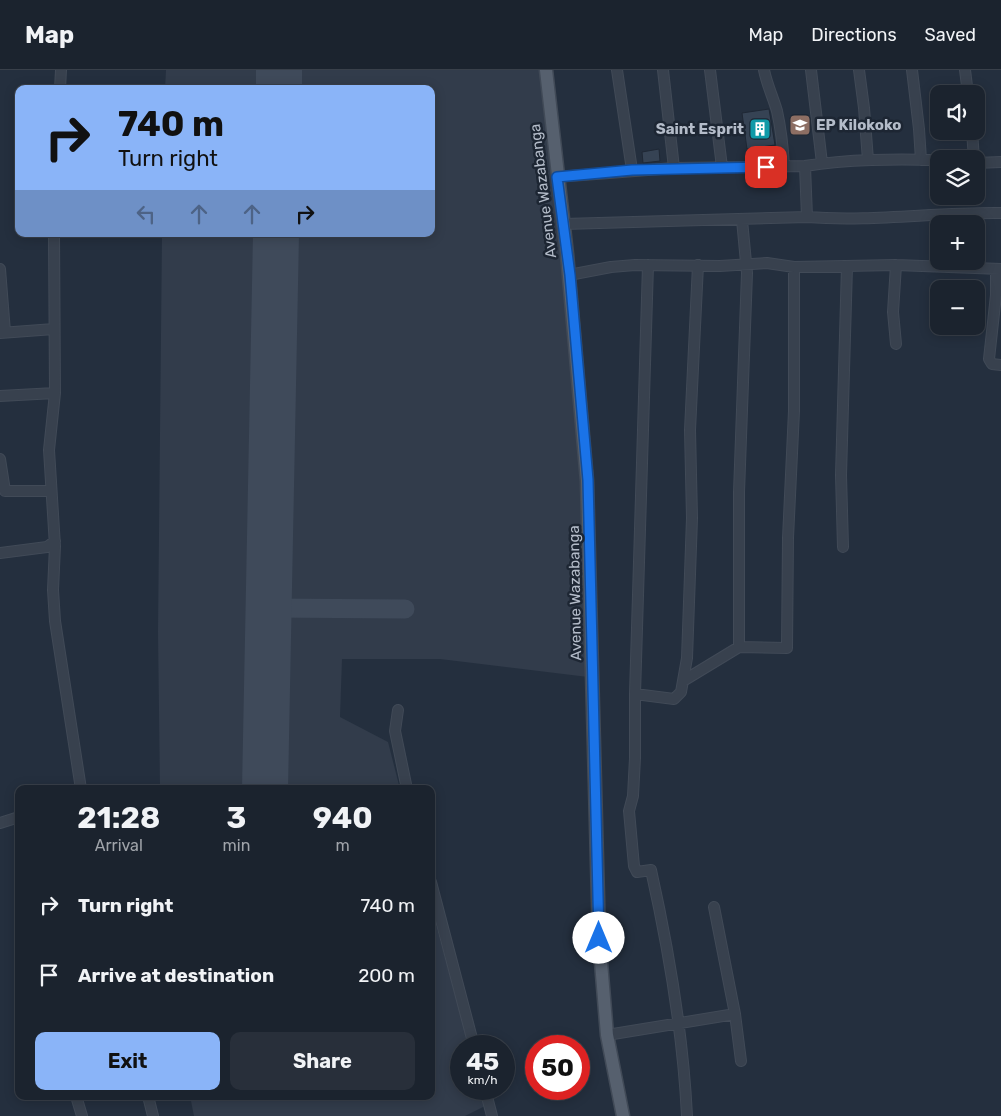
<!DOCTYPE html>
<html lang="en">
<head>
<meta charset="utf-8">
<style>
  body { margin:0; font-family:Rubik,sans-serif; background:#282f3a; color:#f1f3f6; height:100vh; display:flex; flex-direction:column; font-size:19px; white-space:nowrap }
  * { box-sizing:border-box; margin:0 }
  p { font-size:16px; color:#a0a4aa }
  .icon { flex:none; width:28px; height:28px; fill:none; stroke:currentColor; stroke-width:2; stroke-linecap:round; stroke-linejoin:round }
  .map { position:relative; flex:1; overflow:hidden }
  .drawer { position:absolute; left:15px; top:715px; width:420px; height:315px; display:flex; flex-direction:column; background:#1b232e; border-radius:10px; box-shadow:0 2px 12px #0003,0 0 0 1px #39404a }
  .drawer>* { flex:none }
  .top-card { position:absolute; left:15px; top:15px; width:420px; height:152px; border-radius:10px; box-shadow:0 2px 12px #0003,0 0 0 1px #39404a; background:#8ab4f8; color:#111; overflow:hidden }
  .fabs { position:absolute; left:930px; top:15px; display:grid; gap:10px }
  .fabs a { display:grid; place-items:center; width:55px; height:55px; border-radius:10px; background:#1b232e; box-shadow:0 2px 12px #0003,0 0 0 1px #39404a; font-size:25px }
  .speed { position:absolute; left:450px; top:965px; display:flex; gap:10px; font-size:25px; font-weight:700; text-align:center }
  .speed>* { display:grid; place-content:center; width:65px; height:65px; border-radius:50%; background:#1b232e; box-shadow:0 2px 12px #0003,0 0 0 1px #39404a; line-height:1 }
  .speed small { font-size:12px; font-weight:400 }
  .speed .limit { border:8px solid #d22; background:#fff; color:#111 }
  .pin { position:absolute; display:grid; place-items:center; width:42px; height:42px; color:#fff; margin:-21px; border-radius:10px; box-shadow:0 2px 8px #0006 }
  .me { position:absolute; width:55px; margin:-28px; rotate:0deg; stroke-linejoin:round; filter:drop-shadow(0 0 4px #0008) }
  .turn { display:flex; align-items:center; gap:18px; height:105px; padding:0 20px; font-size:22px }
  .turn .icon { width:65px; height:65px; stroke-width:2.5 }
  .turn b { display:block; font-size:35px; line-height:42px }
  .lanes { display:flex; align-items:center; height:48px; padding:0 20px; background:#0003; justify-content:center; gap:25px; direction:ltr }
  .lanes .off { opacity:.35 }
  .eta { display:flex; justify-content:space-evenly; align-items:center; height:85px; text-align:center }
  .eta b { font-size:30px; font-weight:700; line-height:35px }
  .button { display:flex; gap:10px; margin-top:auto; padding:10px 20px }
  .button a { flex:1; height:58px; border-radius:10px; background:#8ab4f8; color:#111; font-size:20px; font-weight:700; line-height:58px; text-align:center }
  .button a+a { background:#282f3a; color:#f1f3f6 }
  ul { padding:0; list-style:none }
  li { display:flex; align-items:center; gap:15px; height:70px; padding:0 20px }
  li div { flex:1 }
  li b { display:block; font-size:19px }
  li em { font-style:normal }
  header { display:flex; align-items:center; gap:30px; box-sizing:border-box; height:70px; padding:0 25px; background:#1b232e; border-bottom:1px solid #39404a }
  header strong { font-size:24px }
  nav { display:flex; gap:28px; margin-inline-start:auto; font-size:18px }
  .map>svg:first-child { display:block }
  .airport { fill:#323c4b }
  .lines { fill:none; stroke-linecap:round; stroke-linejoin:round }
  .taxiway { stroke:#3f4a5a; stroke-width:19 }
  .runway { stroke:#3f4a5a; stroke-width:46 }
  .building { fill:#364354; stroke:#1f2835 }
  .minor-casing { stroke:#414a57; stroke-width:12 }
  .major-casing { stroke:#414a57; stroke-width:15 }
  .minor { stroke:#38414e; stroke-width:10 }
  .major { stroke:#56606e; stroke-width:12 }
  .route-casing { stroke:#114b97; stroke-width:12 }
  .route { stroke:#1a73e8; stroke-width:9 }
  .labels { text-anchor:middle; stroke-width:5; stroke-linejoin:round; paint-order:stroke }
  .poi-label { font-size:15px; font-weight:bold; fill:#b4bcc9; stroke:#1d2633; text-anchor:start }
  .street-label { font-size:15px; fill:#b4bcc9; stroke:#1d2633 }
</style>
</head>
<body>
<header>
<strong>Map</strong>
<nav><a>Map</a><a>Directions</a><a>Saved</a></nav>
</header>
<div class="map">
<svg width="1001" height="1046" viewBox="0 0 1001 1046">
  <rect width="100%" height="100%" fill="#242f3e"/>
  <!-- airport -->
  <path class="airport" d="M166 0H542L587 422 588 607 440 589H342L340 647 388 672 400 719H160L158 562 162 164H431V19H165Z
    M431 836 469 976H461V1019H480L485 1036 465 1046H194L190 1026H431Z"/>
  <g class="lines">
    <!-- taxiway -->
    <path class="taxiway" d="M269 538 405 539"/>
    <!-- runway -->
    <path class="runway" d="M279 19V0
      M265 719 276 164"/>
  </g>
  <!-- building -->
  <path class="building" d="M769 39 775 75 747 79 742 43Z
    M659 79 660 91 643 93 642 82Z"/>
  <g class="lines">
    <!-- minor casing -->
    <g class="minor-casing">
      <path id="minor" d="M617 0 632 100
        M663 0 674 98
        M710 0 722 97
        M764 0C767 15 773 27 777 41 781 59 783 78 784 96
        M811 0 822 93
        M859 0 864 38 868 90
        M912 0 919 59 921 90
        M965 0 968 24
        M60 19 61 0
        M972 61 974 89
        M976 93 1001 92
        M805 96 807 147
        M557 107 674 98 805 96C849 89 894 89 939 90
        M564 154 807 147C872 152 936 142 1001 143
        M54 164 55 323 49 380 55 476 53 520 55 551 81 719
        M648 195 635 624V688L633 726 629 741 634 796 637 802 651 800C669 881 683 963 687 1046
        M0 199 5 262
        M996 200V225L989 289 992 294 1001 295
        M569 205 611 197 635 195 720 196 767 193 794 197 896 195 1001 199
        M0 263 54 259
        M896 274 893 242 896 195
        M0 326 55 323
        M0 389 5 421H51
        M843 477 841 405 847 196
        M0 483 47 477 55 471
        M739 577V422L747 203 742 150
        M683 611 739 577 787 578 788 468 794 341V197
        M635 624 674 629 681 622 687 588 692 448 690 360 698 195
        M398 640 395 661 407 719
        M0 753 19 747
        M431 812 474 976
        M714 837 735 944 741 991
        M607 965 735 944
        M485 1019 492 1046
        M76 1026 82 1046
        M148 1026 153 1046"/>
    </g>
    <!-- major casing -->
    <g class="major-casing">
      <path id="major" d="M546 0 567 184 587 411 599 868 607 965 623 1046"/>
    </g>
    <!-- minor -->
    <use href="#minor" class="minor"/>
    <!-- major -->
    <use href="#major" class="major"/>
  </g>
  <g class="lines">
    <!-- route casing -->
    <g class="route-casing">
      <path id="route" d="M599 868 588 410 570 205 557 107 632 100 766 97"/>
    </g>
    <!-- route -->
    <use href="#route" class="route"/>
  </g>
  <!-- icons -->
  <defs>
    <g id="school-square" transform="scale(1.125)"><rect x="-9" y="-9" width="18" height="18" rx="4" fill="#8d6e63" stroke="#1d2633"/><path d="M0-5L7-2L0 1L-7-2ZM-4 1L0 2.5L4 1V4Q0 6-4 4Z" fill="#fff"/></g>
    <g id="building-square" transform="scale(1.125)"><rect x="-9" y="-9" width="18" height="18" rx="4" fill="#0f9aa8" stroke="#1d2633"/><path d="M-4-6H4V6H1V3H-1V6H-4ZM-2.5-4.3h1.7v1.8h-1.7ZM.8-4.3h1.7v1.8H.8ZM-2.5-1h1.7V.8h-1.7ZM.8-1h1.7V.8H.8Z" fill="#fff"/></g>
  </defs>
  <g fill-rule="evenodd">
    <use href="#school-square" x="800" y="55"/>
    <use href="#building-square" x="760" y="59"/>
  </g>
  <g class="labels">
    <!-- poi labels -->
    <g class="poi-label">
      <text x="816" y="60">EP Kilokoko</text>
      <text x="744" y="64" text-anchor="end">Saint Esprit</text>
    </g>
    <!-- street labels -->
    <g class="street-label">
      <text transform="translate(543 121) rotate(-97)" y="5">Avenue Wazabanga</text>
      <text transform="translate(575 523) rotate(-91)" y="5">Avenue Wazabanga</text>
    </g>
  </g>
</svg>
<div class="fabs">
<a><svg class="icon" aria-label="sound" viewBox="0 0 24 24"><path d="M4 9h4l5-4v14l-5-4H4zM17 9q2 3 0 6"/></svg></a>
<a><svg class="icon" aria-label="layers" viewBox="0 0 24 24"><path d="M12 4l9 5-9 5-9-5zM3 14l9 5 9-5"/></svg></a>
<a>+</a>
<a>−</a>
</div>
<div class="speed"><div>45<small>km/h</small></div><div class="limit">50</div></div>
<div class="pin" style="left:766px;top:97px;background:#d93025"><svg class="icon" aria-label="arrive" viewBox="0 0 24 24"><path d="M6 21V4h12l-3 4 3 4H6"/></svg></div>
<svg class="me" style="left:599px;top:868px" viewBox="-20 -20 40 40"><circle r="19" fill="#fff"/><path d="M0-13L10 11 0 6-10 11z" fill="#1a73e8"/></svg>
<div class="top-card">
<div class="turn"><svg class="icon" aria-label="right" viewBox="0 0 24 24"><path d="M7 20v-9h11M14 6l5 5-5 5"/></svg><div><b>740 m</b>Turn right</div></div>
<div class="lanes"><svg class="icon off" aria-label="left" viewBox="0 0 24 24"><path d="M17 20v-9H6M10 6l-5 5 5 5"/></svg><svg class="icon off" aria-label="ahead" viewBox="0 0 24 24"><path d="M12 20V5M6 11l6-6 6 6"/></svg><svg class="icon off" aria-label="ahead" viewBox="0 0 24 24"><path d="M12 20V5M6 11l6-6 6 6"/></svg><svg class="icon" aria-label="right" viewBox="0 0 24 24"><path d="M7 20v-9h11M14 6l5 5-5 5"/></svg></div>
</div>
<section class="drawer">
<div class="eta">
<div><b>21:28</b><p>Arrival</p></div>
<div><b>3</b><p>min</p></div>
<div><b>940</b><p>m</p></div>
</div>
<ul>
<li><svg class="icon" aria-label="right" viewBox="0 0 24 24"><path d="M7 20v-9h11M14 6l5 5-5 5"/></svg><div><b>Turn right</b></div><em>740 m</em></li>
<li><svg class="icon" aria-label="arrive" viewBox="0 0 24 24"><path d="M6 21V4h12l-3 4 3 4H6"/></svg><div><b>Arrive at destination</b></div><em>200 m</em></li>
</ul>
<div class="button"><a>Exit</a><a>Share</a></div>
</section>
</div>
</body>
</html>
